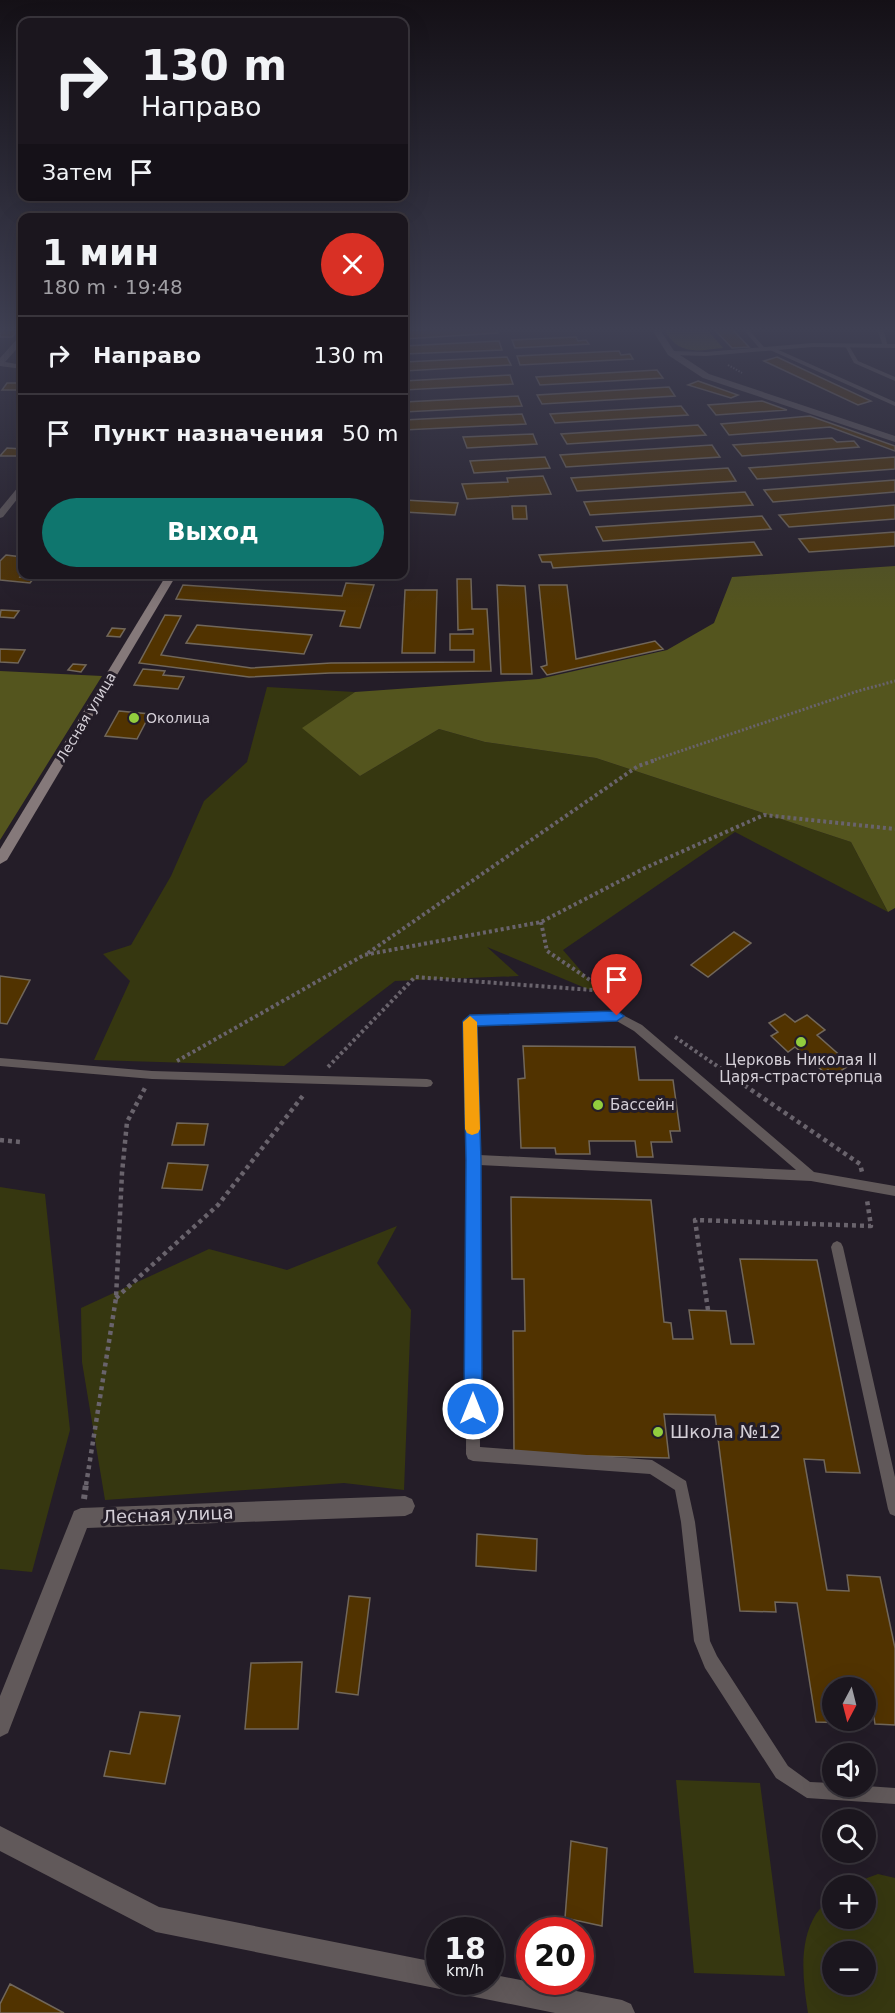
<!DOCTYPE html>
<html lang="ru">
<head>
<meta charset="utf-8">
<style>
  body { margin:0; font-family:"DejaVu Sans",sans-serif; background:#241f27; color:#f1f3f6; height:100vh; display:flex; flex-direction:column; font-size:22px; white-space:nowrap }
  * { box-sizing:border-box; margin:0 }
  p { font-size:20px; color:#a09fa4 }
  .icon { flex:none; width:33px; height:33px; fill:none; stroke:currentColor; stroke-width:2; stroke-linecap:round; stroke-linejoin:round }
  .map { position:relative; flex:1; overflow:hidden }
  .drawer { position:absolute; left:18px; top:213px; width:390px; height:366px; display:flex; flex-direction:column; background:#1b161e; border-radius:12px; box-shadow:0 6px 24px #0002,0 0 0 2px #39353c }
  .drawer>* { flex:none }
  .top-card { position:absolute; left:18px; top:18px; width:390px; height:183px; border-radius:12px; box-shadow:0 6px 24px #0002,0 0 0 2px #39353c; background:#1b161e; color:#f1f3f6; overflow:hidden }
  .needle { width:39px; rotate:187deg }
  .tools { position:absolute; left:822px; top:1677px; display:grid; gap:12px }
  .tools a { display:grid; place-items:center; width:54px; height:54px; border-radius:50%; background:#1b161e; box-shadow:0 6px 24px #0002,0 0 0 2px #39353c; font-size:30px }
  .speed { position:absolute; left:426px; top:1917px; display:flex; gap:12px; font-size:30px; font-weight:700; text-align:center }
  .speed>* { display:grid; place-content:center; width:78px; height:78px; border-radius:50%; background:#1b161e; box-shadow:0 6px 24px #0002,0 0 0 2px #39353c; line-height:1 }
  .speed small { font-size:15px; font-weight:400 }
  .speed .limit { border:9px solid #d22; background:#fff; color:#111 }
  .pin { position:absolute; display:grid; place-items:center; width:51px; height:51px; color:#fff; margin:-62px -26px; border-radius:50% 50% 50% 0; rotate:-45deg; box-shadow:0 0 6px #0007 }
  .pin .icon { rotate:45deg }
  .me { position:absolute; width:66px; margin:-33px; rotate:0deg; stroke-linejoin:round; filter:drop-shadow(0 0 4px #0008) }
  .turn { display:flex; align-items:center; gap:21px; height:126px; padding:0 24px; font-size:27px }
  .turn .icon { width:78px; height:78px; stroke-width:2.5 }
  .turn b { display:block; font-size:42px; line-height:51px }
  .then { display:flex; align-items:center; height:57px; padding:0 24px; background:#0003; gap:12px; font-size:22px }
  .round { display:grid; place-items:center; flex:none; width:63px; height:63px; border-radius:32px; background:#241f27 }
  .overview { display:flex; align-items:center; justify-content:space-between; height:102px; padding:0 24px }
  h1 { font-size:36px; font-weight:700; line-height:45px }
  .button { display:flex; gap:12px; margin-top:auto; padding:12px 24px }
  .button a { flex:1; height:69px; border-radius:36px; background:#0f766e; color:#fff; font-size:24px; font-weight:700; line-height:69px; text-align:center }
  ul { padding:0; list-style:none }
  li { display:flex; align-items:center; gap:18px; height:78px; padding:0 24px; border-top:2px solid #39353c }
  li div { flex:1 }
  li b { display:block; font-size:22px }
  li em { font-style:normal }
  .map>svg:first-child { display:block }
  .green { fill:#363710; fill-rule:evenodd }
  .forest { fill:#54551e }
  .building { fill:#513300; stroke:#71675a; stroke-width:1.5 }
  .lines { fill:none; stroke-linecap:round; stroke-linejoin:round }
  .path-far4 { stroke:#69636c; stroke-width:2; stroke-dasharray:1.5 1.5; stroke-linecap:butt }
  .path-far3 { stroke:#69636c; stroke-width:3; stroke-dasharray:2 2; stroke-linecap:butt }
  .path-far2 { stroke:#69636c; stroke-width:4; stroke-dasharray:3 3; stroke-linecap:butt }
  .path-far1 { stroke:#69636c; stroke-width:4.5; stroke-dasharray:4 4; stroke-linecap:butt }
  .path { stroke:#69636c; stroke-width:6; stroke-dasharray:4.5 4.5; stroke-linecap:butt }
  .service { fill:#61595a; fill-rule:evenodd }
  .minor { fill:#61595a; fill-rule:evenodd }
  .tertiary { fill:#61595a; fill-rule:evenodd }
  .secondary { fill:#85797a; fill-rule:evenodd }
  .route { fill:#1a73e8; stroke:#114b97; stroke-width:1.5 }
  .slow { fill:#f59e0b }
  .poi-dot { fill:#92cd3e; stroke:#241d28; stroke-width:2 }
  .labels { text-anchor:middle; stroke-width:6; stroke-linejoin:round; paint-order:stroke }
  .far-street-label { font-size:14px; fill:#d4cfd7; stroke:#241d28 }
  .far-poi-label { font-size:14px; fill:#d4cfd7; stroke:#241d28; text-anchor:start }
  .poi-label { font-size:15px; fill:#d4cfd7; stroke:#241d28 }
  .near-poi-label { font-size:18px; fill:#d4cfd7; stroke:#241d28; text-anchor:start }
  .near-street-label { font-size:18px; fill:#d4cfd7; stroke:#241d28 }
</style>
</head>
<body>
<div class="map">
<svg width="895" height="2013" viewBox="0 0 895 2013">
  <rect width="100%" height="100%" fill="#241d28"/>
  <!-- green -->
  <path class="green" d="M267 687 355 692 303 728 360 776 439 729 485 742 596 758 851 842 888 912 735 832 563 950 602 995 487 947 519 976 395 981 284 1066 94 1060 130 981 103 954 131 945 171 876 204 801 247 762Z
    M0 1187 45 1194 70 1430 32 1572 0 1569Z
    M397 1226 377 1263 411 1310 404 1490 344 1483 105 1500 82 1362 81 1308 209 1249 287 1270Z
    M676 1780 760 1783 785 1976 694 1973Z
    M878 1874 895 1878V2013H808C803 1981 798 1943 816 1914 820 1908 827 1902 832 1896V1918H866V1886L848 1885ZM832 1952H866V1984H832Z"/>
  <!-- forest -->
  <path class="forest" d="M663 328H706L723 348C695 351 679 356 663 328Z
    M895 566V908L888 912 851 842 596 758 485 742 439 729 360 776 302 728 355 692 539 679 667 650 714 623 732 577Z
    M0 671 102 676 0 840Z"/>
  <!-- building -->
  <path class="building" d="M447 328H496L498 333 404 339V331Z
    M713 328H731L749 347 732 348Z
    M0 329 18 330 12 337H0Z
    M576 337 578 341 586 340 589 344 515 348 512 340Z
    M499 341 502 350 404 354V346Z
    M619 351 621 355 630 354 633 359 520 365 517 356Z
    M507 357 511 365 404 371V362Z
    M777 357 871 401 858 405 764 361Z
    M657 370 663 378 540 385 536 377Z
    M510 375 513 384 404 390V381Z
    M698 381 738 395 731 398 688 385Z
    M7 383H22V390H2Z
    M669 387 675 396 542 404 537 395Z
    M518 396 522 406 404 412V402Z
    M762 401 787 410 716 415 708 405Z
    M681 406 688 415 555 423 550 414Z
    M522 414 526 424 404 430V420Z
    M810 416 895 446V451L830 427 729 435 721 424Z
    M698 425 706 435 567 444 561 434Z
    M533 434 537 444 467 448 463 437Z
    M832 438 837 442 854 441 859 447 742 456 733 445Z
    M712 445 720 457 566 467 560 455Z
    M7 448 22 449V456H0Z
    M545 457 550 468 474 473 470 461Z
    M895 457V469L757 479 749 468Z
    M728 468 736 481 577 491 571 478Z
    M543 476 551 494 467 499 462 484 508 482 507 478Z
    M895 480V492L773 502 764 490Z
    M745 492 753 505 590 515 584 502Z
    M404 500 458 503 455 515 404 512Z
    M895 505V519L789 527 779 515Z
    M512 506H526L527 519H513Z
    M762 516 771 529 603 541 596 527Z
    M895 532V546L809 552 799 539Z
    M754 542 762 555 553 568 551 562H542L539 555Z
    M6 555 22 557V574L20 577 34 578 30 583 0 580V561Z
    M265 574H340L338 579Z
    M457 579H471L472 609H487L491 671 330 673 249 677 139 663 165 615 181 616 161 655 251 668 331 663 474 662V650H450V634H473V629L458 630Z
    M346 583 374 585 360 628 340 626 345 611 176 599 183 585 342 596Z
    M497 585 525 586 532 674H501Z
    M539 585H567L576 659 655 641 663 649 547 675 541 667 547 665Z
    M405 590H437L435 653H402Z
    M1 610 19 611 14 618 0 617Z
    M197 625 312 635 304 654 186 643Z
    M112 628 125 629 120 637 107 636Z
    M0 649 25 650 18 663 0 662Z
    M73 664 86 665 81 672 68 670Z
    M143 669 165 671 163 675 184 677 178 689 134 685Z
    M119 711 150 714 137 739 105 736Z
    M734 932 751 943 708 977 691 965Z
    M0 976 30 980 7 1024 0 1023Z
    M785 1014 795 1022 807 1015 825 1030 817 1035 844 1059 840 1061 847 1067 834 1075 828 1070 824 1072 795 1047 788 1052 771 1036 778 1032 769 1023Z
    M523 1046 635 1047 639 1080H673L680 1131H670L672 1142H651L653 1157H637L635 1141H589L590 1154H556L555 1148H521L518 1079 525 1078Z
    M177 1123 208 1124 204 1145H172Z
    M168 1163 208 1165 202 1190 162 1188Z
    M511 1197 651 1200 664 1322 671 1323 673 1339H693L689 1310 726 1311 731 1344H754L740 1259 817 1260 860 1473 826 1472 824 1460 804 1459 827 1590 849 1591 847 1575 880 1577 895 1648V1725L875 1724 873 1711H866V1688H832V1720H849V1723L816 1722 797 1603 775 1602 776 1612 740 1611 715 1415 664 1414 669 1458 514 1454 513 1331H525L524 1279H512Z
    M477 1534 537 1539 536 1571 476 1566Z
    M349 1596 370 1598 358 1695 336 1692Z
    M302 1662 298 1729H245L251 1663Z
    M140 1712 180 1716 165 1784 104 1776 110 1751 130 1754Z
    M571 1841 607 1848 602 1926 565 1918Z
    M10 1984 64 2013H0V2004Z"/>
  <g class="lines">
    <!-- path-far4 -->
    <path class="path-far4" d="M728 365 742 373"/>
    <!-- path-far3 -->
    <path class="path-far3" d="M651 761 858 691 895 681"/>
    <!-- path-far2 -->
    <path class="path-far2" d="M541 922 547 951 624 1003
      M368 953 638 766 656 760
      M675 1037 733 1077
      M177 1061 364 955 541 922 645 868 764 815 895 829
      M328 1067 415 977 606 991"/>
    <!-- path-far1 -->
    <path class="path-far1" d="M731 1076 860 1164 862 1172
      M0 1140 20 1142
      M116 1298 218 1205 305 1093
      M708 1310 695 1220 871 1226 867 1200
      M86 1485 116 1298 122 1173 127 1122 145 1088"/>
    <!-- path -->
    <path class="path" d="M84 1499 86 1484"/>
    <!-- service -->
    <path class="service" d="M742 328H747L765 348V350H761Z
      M877 328H883L888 347 883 346Z
      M844 344H848L858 361 895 377V381L854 363Z
      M772 347 895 402V406L770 350Z
      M617 1012 642 1025 814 1172 895 1186V1196L811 1181 479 1165 480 1447 652 1460 686 1481 695 1522 710 1641 717 1656 788 1766 810 1782 832 1783V1786H866L895 1788V1804L807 1798 776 1778 705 1668 694 1641 681 1522 675 1490 650 1474 473 1461 468 1459 466 1454 467 1160 465 1021 466 1018 470 1017ZM615 1020 634 1031 796 1170 479 1155 475 1025Z
      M0 1058 152 1071 427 1079 431 1080 433 1083 431 1086 427 1087 152 1079 0 1066Z
      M837 1241 841 1243 843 1247 895 1477V1516L890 1514 888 1509 831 1247 833 1243Z"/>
    <!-- minor -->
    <path class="minor" d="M19 337H22V343L5 362 22 365V369L0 366V358Z
      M813 343 895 344V348L813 347 706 356 671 355 667 353 671 351 706 352Z
      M22 485V493L3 517 0 518V509L19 486Z
      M405 1496 412 1499 415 1506 412 1513 405 1516 87 1528 8 1733 0 1737V1696L74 1511 81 1508Z
      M0 1826 159 1907 440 1963V1982H451L449 1985 440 1989 156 1932 0 1851Z
      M490 1974 622 2000 631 2004 635 2013H555L465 1995 456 1991 452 1982H490Z"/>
    <!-- tertiary -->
    <path class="tertiary" d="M651 328H659L674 351 709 374 895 436V442L703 378 668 355Z"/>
    <!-- secondary -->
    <path class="secondary" d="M167 574H177L7 860 0 864V849Z"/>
  </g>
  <!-- sky -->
  <linearGradient id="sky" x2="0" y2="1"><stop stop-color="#141016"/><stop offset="0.54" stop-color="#3f4053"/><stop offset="1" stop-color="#3f4053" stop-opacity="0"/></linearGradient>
  <rect width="895" height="610" fill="url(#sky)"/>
  <!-- route -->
  <path class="route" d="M617 1011 624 1016 617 1021 477 1026 481 1160 482 1409 480 1415 473 1418 467 1415 464 1409 466 1160 463 1021 470 1015Z"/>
  <!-- slow -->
  <path class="slow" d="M470 1016 477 1022 480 1129 478 1133 472 1135 467 1133 465 1129 463 1022Z"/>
  <!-- markers -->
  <g class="poi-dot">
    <circle cx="134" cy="718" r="6"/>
    <circle cx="801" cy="1042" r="6"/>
    <circle cx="598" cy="1105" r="6"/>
    <circle cx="658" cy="1432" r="6"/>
  </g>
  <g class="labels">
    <!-- far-street labels -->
    <g class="far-street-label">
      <text transform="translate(86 717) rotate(-59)" y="5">Лесная улица</text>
    </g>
    <!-- far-poi labels -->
    <g class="far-poi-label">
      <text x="146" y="723">Околица</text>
    </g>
    <!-- poi labels -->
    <g class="poi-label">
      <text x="801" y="1065">Церковь Николая II<tspan x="801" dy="17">Царя-страстотерпца</tspan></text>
      <text x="610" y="1110" text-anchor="start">Бассейн</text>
    </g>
    <!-- near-poi labels -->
    <g class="near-poi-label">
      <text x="670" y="1438">Школа №12</text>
    </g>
    <!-- near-street labels -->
    <g class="near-street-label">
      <text transform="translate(168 1515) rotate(-2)" y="6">Лесная улица</text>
    </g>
  </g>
</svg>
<div class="tools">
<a><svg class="needle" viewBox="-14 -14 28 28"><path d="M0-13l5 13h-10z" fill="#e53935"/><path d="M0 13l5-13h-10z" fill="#a09fa4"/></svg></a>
<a><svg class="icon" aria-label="sound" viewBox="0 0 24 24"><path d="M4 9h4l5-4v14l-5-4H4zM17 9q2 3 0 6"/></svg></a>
<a><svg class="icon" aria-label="search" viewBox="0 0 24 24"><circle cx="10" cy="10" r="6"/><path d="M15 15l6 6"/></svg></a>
<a>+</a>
<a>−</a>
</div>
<div class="speed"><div>18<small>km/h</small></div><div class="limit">20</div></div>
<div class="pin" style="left:617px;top:1016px;background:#d93025"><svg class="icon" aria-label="arrive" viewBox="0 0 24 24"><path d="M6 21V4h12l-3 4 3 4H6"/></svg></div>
<svg class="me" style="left:473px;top:1409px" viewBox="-20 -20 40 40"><circle r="17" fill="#1a73e8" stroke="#fff" stroke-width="3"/><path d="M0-11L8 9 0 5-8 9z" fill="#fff"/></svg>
<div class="top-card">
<div class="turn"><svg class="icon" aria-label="right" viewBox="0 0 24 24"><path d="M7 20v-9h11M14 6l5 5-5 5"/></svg><div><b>130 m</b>Направо</div></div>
<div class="then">Затем<svg class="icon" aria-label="arrive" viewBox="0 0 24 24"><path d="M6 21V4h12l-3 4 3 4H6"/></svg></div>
</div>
<section class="drawer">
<div class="overview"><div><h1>1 мин</h1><p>180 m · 19:48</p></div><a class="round" style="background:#d93025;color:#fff"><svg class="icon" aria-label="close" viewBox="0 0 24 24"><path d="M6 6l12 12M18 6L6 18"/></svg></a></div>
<ul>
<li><svg class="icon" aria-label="right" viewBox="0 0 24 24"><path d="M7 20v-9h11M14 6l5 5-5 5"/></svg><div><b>Направо</b></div><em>130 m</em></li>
<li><svg class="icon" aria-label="arrive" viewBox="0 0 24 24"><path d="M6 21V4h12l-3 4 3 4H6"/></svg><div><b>Пункт назначения</b></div><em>50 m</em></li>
</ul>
<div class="button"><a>Выход</a></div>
</section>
</div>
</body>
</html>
